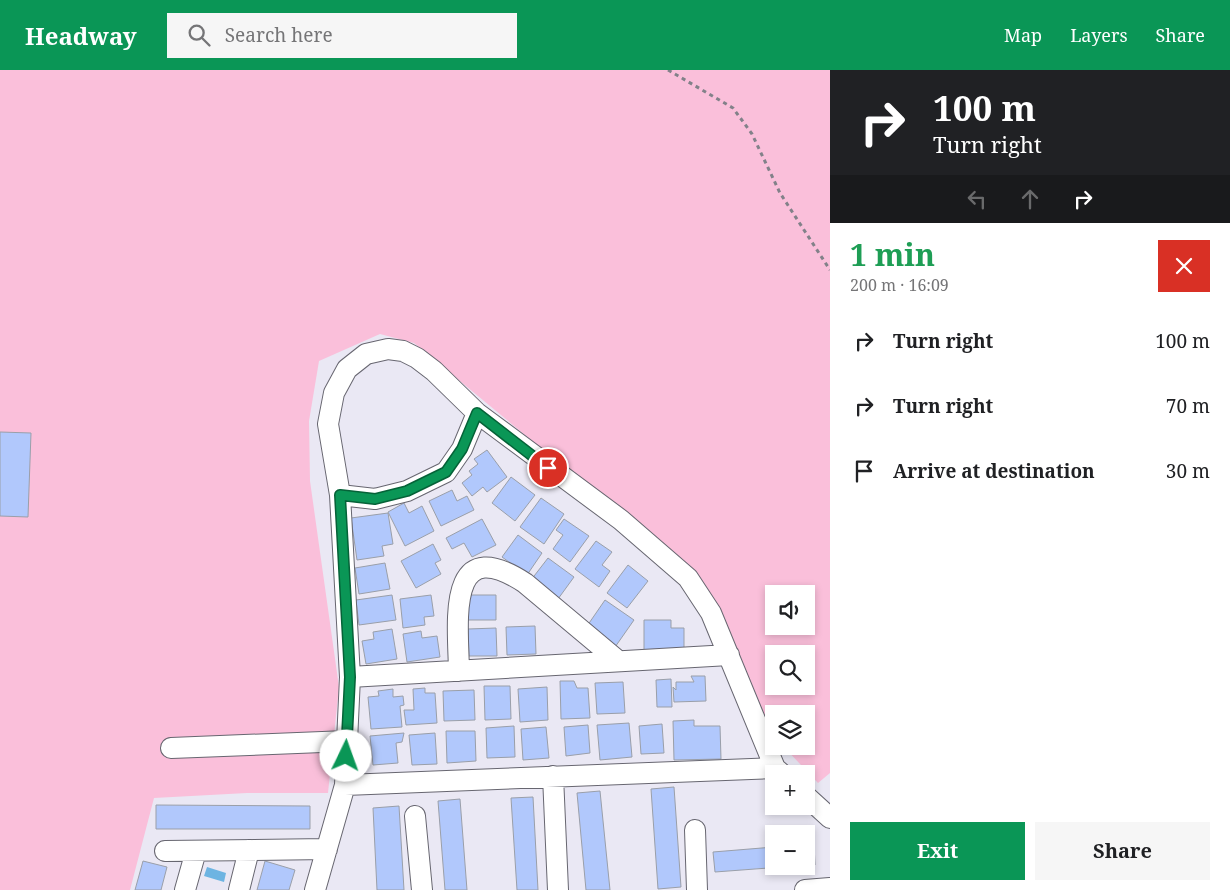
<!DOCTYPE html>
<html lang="en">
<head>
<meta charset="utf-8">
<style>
  body { margin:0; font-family:"Noto Serif",serif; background:#f6f6f6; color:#202124; height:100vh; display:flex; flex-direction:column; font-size:19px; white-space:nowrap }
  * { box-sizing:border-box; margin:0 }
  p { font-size:16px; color:#757577 }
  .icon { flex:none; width:28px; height:28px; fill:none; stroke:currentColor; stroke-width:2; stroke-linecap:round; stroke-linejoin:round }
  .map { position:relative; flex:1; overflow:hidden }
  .panel { display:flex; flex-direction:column; background:#fff; width:400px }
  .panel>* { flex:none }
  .guide { background:#202124; color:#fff; overflow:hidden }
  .controls { position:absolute; left:765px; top:515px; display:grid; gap:10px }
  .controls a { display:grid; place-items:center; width:50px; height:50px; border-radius:0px; background:#fff; box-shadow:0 2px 8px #0003; font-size:25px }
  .pin { position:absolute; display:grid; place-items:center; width:42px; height:42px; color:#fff; margin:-21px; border:2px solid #fff; border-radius:50%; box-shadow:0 1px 5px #0007 }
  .me { position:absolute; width:55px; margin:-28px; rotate:3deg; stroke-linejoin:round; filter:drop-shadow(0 0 4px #0008) }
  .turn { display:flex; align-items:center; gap:18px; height:105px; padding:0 20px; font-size:22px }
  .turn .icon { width:65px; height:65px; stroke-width:2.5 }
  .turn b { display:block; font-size:35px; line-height:42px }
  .lanes { display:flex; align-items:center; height:48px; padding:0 20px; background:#0003; justify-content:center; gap:25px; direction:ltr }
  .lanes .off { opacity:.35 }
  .round { display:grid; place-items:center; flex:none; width:52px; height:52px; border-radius:0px; background:#f6f6f6 }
  .headline { display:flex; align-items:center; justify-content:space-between; height:85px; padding:0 20px }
  h1 { font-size:30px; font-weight:700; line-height:38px; color:#1e9e55 }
  .action { display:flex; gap:10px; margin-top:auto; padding:10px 20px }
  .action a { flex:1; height:58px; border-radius:0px; background:#0a9656; color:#fff; font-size:20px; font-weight:700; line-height:58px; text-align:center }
  .action a+a { background:#f6f6f6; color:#202124 }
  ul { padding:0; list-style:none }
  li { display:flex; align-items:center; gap:15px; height:65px; padding:0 20px }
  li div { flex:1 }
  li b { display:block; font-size:19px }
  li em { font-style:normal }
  header { display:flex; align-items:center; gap:30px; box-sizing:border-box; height:70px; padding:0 25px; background:#0a9656; color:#fff }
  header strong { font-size:24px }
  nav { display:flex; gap:28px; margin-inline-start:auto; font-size:18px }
  .search { width:350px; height:45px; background:#f6f6f6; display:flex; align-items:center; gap:12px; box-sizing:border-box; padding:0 18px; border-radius:0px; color:#757577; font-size:19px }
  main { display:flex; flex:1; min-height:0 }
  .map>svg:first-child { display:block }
  .green { fill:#fabfda; fill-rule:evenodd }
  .water { fill:#6db4e2 }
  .building { fill:#b1c8fc; stroke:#9a9fa9 }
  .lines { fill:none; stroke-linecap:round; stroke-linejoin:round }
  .minor-casing { stroke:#676670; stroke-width:22 }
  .path { stroke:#828189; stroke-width:3; stroke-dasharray:4 4; stroke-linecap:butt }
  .minor { stroke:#fff; stroke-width:20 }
  .route-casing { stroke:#066238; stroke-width:12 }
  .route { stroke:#0a9656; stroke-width:9 }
</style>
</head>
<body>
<header>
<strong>Headway</strong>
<div class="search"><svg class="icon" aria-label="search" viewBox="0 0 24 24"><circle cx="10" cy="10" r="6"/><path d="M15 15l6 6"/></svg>Search here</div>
<nav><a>Map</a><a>Layers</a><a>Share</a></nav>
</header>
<main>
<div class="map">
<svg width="830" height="820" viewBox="0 0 830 820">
  <rect width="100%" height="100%" fill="#eae8f4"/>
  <!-- green -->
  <path class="green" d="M0 0H830V703L818 713 783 676H806V644H774V664L671 486 414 273 380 264 319 291 309 351 310 411 339 617 328 723H247L154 728 130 820H0ZM774 524H806V556H774ZM774 584H806V616H774Z"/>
  <!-- water -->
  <path class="water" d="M207 797 226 803 224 812 204 806Z"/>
  <!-- building -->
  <path class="building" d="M0 362 31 363 28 447 0 446Z
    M487 380 507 407 487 422 483 417 472 426 462 413 472 405 469 401 478 394 474 389Z
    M511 407 535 425 515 451 492 433Z
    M452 420 457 431 467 426 474 440 441 456 429 431Z
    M541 428 564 444 544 474 520 457Z
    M404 433 409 443 422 436 434 461 405 476 388 442Z
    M388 443 393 474 382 476 384 486 357 490 351 448Z
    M482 449 496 475 472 487 464 473 452 479 446 468Z
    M564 449 589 466 570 492 553 479 563 465 556 460Z
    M518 465 542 483 527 505 502 487Z
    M596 471 612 482 602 495 610 501 599 517 575 499Z
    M433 474 441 490 435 493 441 504 416 518 401 491Z
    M548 488 574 507 558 529 531 510Z
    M385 493 390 519 359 524 355 498Z
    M628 495 648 511 627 538 607 523Z
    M392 525 396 550 359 555 356 530Z
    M431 525 434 546 424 547 425 555 403 558 400 529Z
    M469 525H496V550H468Z
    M605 530 634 550 613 580 585 559Z
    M644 550H671V558H684V579L644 580Z
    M535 556 536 584 507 585 506 557Z
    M496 558 497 586H469L468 559Z
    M392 559 397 589 366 594 362 571 374 569 373 562Z
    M421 561 422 568 437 566 440 587 407 592 403 564Z
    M691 606H705L706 631 674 632 673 617 676 620V612H694Z
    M671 609 672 637H657L656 610Z
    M560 611H574L577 618H588L590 648 561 649Z
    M623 612 625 643 597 644 595 613Z
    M484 616H510L511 649 485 650Z
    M547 617 548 650 520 652 518 619Z
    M425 618V623H435L437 653 406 655 404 640H414L413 619Z
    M393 619V627L403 626 404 635 400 636 402 657 371 659 368 627 379 626 378 621Z
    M474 620 475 650 444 651 443 621Z
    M694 650V656H720L721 689 674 690 673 651Z
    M629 653 632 687 600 690 597 655Z
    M662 654 664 683 641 684 639 656Z
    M588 655 590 683 566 686 564 657Z
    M514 656 515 687 487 688 486 658Z
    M546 657 549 688 523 690 521 659Z
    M446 661H475L476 691 447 693Z
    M404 663 402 672 396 673 398 693 373 695 370 666Z
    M435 663 437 694 412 695 409 665Z
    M674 717 681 817 658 819 651 719Z
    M600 721 610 820H586L577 723Z
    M533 727 538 820H517L511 728Z
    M460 729 467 820H445L438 731Z
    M156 735 310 736V759H156Z
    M399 736 404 820H377L373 738Z
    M814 774 815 795H806V775Z
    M774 777V796H795L715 802 713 782Z
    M143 791 167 797 161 820H135Z
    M265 791 295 800 289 820H257Z"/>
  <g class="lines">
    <!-- minor casing -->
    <g class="minor-casing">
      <path id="minor" d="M340 425 375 429 407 421 446 402 462 379 477 343
        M459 601C458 552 446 461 525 513L617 590
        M350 607 729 585
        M171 678 347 671
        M553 706 558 820
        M345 715 350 607 340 425 328 354 334 323 347 299 366 284 388 279 403 281 417 288 434 301 477 343 621 450 688 508 711 543 775 698
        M806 726 830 748
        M415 746 422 820
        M695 760 697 820
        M165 781 327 779
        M185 820 196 781
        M239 820 249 780
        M315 820 345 715 775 698 782 704
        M805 820 830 818"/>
    </g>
    <!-- path -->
    <path class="path" d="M668 0 733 38 752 64 780 123 830 200"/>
    <!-- minor -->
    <use href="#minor" class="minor"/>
  </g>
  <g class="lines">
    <!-- route casing -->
    <g class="route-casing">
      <path id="route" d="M346 686 350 607 340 425 375 429 407 421 446 402 462 379 477 343 548 398"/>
    </g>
    <!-- route -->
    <use href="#route" class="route"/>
  </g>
</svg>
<div class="controls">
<a><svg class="icon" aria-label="sound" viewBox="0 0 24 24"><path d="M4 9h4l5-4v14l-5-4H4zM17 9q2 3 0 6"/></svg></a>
<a><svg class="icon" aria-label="search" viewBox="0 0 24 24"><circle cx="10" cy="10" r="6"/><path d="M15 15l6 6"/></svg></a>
<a><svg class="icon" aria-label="layers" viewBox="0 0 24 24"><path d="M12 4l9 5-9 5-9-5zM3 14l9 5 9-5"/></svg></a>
<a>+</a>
<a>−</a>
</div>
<div class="pin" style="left:548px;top:398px;background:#d93025"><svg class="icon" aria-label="arrive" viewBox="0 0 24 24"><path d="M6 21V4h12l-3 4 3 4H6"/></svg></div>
<svg class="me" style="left:346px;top:686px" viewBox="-20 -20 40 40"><circle r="19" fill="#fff"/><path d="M0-13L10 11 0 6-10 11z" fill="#0a9656"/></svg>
</div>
<section class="panel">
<div class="guide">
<div class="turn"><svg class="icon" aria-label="right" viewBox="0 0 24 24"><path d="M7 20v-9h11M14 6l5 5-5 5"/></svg><div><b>100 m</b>Turn right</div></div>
<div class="lanes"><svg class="icon off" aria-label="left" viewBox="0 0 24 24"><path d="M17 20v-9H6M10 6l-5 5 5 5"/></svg><svg class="icon off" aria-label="ahead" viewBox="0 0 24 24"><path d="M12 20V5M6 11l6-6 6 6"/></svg><svg class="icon" aria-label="right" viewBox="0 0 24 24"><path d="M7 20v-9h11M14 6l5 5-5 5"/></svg></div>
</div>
<div class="headline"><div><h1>1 min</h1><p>200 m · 16:09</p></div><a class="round" style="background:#d93025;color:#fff"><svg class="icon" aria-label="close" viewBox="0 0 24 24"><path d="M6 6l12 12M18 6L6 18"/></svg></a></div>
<ul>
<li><svg class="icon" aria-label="right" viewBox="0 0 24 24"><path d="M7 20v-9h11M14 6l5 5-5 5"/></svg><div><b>Turn right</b></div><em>100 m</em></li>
<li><svg class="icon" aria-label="right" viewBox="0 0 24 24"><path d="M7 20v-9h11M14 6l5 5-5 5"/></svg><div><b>Turn right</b></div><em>70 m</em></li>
<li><svg class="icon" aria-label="arrive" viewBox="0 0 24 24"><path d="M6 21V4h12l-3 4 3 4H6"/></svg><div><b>Arrive at destination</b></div><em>30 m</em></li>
</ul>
<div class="action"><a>Exit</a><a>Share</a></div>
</section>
</main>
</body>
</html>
